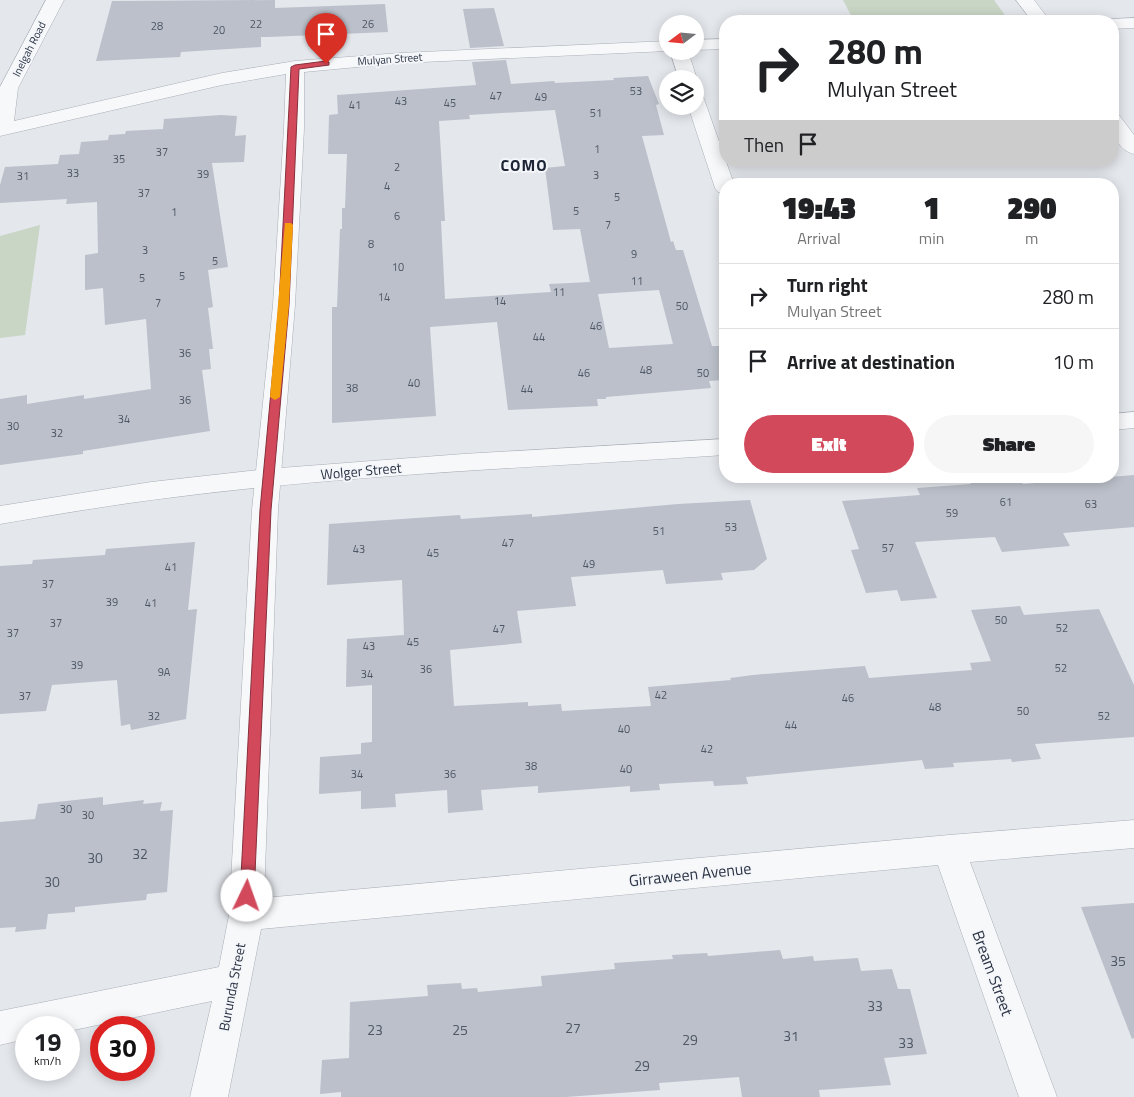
<!DOCTYPE html>
<html lang="en">
<head>
<meta charset="utf-8">
<style>
  body { margin:0; font-family:"Titillium Web",sans-serif; background:#f6f6f6; color:#202124; height:100vh; display:flex; flex-direction:column; font-size:19px; white-space:nowrap }
  * { box-sizing:border-box; margin:0 }
  p { font-size:16px; color:#757577 }
  .icon { flex:none; width:28px; height:28px; fill:none; stroke:currentColor; stroke-width:2; stroke-linecap:round; stroke-linejoin:round }
  .map { position:relative; flex:1; overflow:hidden }
  .side { position:absolute; left:719px; top:178px; width:400px; height:305px; display:flex; flex-direction:column; background:#fff; border-radius:20px; box-shadow:0 2px 12px #0003 }
  .side>* { flex:none }
  .hud { position:absolute; left:719px; top:15px; width:400px; height:152px; border-radius:20px; box-shadow:0 2px 12px #0003; background:#fff; color:#202124; overflow:hidden }
  .needle { width:32px; rotate:254deg }
  .controls { position:absolute; left:659px; top:15px; display:grid; gap:10px }
  .controls a { display:grid; place-items:center; width:45px; height:45px; border-radius:50%; background:#fff; box-shadow:0 2px 12px #0003; font-size:25px }
  .speed { position:absolute; left:15px; top:1016px; display:flex; gap:10px; font-size:25px; font-weight:700; text-align:center }
  .speed>* { display:grid; place-content:center; width:65px; height:65px; border-radius:50%; background:#fff; box-shadow:0 2px 12px #0003; line-height:1 }
  .speed small { font-size:12px; font-weight:400 }
  .speed .limit { border:8px solid #d22; background:#fff; color:#111 }
  .pin { position:absolute; display:grid; place-items:center; width:42px; height:42px; color:#fff; margin:-51px -21px; border-radius:50% 50% 50% 0; rotate:-45deg; box-shadow:0 0 5px #0007 }
  .pin .icon { rotate:45deg }
  .me { position:absolute; width:55px; margin:-28px; rotate:3deg; stroke-linejoin:round; filter:drop-shadow(0 0 4px #0008) }
  .turn { display:flex; align-items:center; gap:18px; height:105px; padding:0 25px; font-size:22px }
  .turn .icon { width:65px; height:65px; stroke-width:2.5 }
  .turn b { display:block; font-size:35px; line-height:42px }
  .then { display:flex; align-items:center; height:48px; padding:0 25px; background:#0003; gap:10px; font-size:19px }
  .eta { display:flex; justify-content:space-evenly; align-items:center; height:85px; text-align:center }
  .eta b { font-size:30px; font-weight:800; line-height:35px }
  .primary-button { display:flex; gap:10px; margin-top:auto; padding:10px 25px }
  .primary-button a { flex:1; height:58px; border-radius:30px; background:#d1495b; color:#fff; font-size:20px; font-weight:800; line-height:58px; text-align:center }
  .primary-button a+a { background:#f6f6f6; color:#202124 }
  ul { padding:0; list-style:none }
  li { display:flex; align-items:center; gap:15px; height:65px; padding:0 25px; border-top:1px solid #e0e0e0 }
  li div { flex:1 }
  li b { display:block; font-size:19px }
  li em { font-style:normal }
  .map>svg:first-child { display:block }
  .green { fill:#c9d6c5 }
  .building { fill:#bbc0ca; fill-rule:evenodd }
  .lines { fill:none; stroke-linecap:round; stroke-linejoin:round }
  .minor-casing { stroke:#a9aeb7; stroke-width:1 }
  .tertiary-casing { stroke:#a9aeb7; stroke-width:1 }
  .minor { fill:#f7f8fa; fill-rule:evenodd }
  .tertiary { fill:#f7f8fa; fill-rule:evenodd }
  .route { fill:#d1495b; stroke:#882f3b }
  .slow { fill:#f59e0b }
  .labels { text-anchor:middle; stroke-width:4; stroke-linejoin:round; paint-order:stroke }
  .number-label { font-size:11px; fill:#4f5766 }
  .far-street-label { font-size:11px; fill:#2b3445; stroke:#f4f6f9 }
  .street-label { font-size:14px; fill:#2b3445; stroke:#f4f6f9 }
  .near-number-label { font-size:14px; fill:#4f5766 }
  .far-district-label { font-size:16px; font-weight:bold; letter-spacing:1px; fill:#1d2536; stroke:#f4f6f9 }
  .near-street-label { font-size:16px; fill:#2b3445; stroke:#f4f6f9 }
</style>
</head>
<body>
<div class="map">
<svg width="1134" height="1097" viewBox="0 0 1134 1097">
  <rect width="100%" height="100%" fill="#e4e7ec"/>
  <!-- green -->
  <path class="green" d="M843 0H994L1007 18 935 21H854Z
    M40 225 25 335 0 338V236Z"/>
  <!-- building -->
  <path class="building" d="M275 0V8L385 4 388 32 268 37H261V47L181 52 180 57 96 61 112 1Z
    M494 8 504 46 470 48 463 9Z
    M506 60 511 84 554 81 555 83 614 80 613 78 648 76 659 104 656 105 664 135 642 136 671 242 673 241 676 250H683L712 346H719L725 367V380L709 381 711 388 606 397V399H597L598 406 508 410 497 322 430 327 436 416 332 423V307H337L340 229H342V208H345L347 154H328L329 115 338 114 337 95 476 85 472 62ZM555 110 565 166 545 168 553 230 580 229 590 282 549 284 551 292 445 299 441 221H445L439 121 470 119 469 115ZM659 290 673 344 609 348 598 294Z
    M221 115 237 116 235 136 246 135 244 162 212 163 228 267 208 270 213 307 208 308 213 349H209L211 369 202 370 210 431 83 451V454L0 465V399L27 395V404L84 395V399L151 389 146 319 105 325 103 288 85 290V255L98 253 97 202 66 204 67 199 0 203V185L5 167 58 164 60 155 79 154 81 142 108 140 109 135 125 134 126 131 163 129 164 119Z
    M1134 475V527L1063 533 1070 546 1002 552 995 537 915 542 937 598 901 601 897 590 866 593 851 550 859 549 842 501 920 495 917 488 971 484 970 481 1019 477 1023 484Z
    M750 500 767 559 754 570 721 573 723 580 666 584 663 570 571 577 576 606 517 611 522 643 450 650 454 706 528 702V706L561 704 562 711 651 706 648 687 731 680 730 678 753 675 865 666 869 678 972 670 970 663 991 661 971 610 1020 606 1024 615 1099 609 1134 685V737L1035 744 1041 759 1012 762 1011 759 953 763 954 767 925 769 922 760 746 777 748 784 714 786 713 781 659 784 660 790 630 792V786L538 793V786L481 790 483 810 448 813 447 790 395 794 396 807 361 809V791L319 794 320 757 361 754V743L372 742V685L346 687 347 639 404 635 402 580 327 585 329 524 460 515 461 519 532 514V517L678 504Z
    M195 542 188 610 197 609 186 719 131 730 130 724 121 726 117 680 52 685 46 711 0 714V566L32 564 33 560 105 555 106 549Z
    M103 797V805L144 800 143 804 162 802 160 811 173 810 167 892 147 894 146 900 75 907V912L48 914 46 929 15 932 16 927 0 928V822L35 819 38 804Z
    M1134 903V1038L1132 1039 1081 907Z
    M780 950 783 959 813 956 814 961 858 958 861 971 892 969 898 989H910L927 1054 884 1058 891 1085 819 1090 820 1097H742L739 1077 659 1083 660 1090 566 1097H341V1092L320 1094 322 1060 349 1058 350 1002 428 996 427 985 461 983 462 989 477 988 478 992 542 986 541 976 615 969 614 963 673 959 672 955 707 953 708 956Z"/>
  <g class="lines">
    <!-- minor casing -->
    <g class="minor-casing">
      <path id="minor" d="M46 0H64L18 88 14 121 222 73 295 61 400 53 668 41V51L400 63 304 72V128L295 305 278 510 264 898 949 835 1134 820V848L970 862 1057 1097H1019L938 865 261 929 228 1097H190L212 1001 69 1031V1028H26V1039L0 1045V1011L219 967 229 915 252 510 273 305 284 128 286 74 222 85 0 136V87Z
        M1016 0H1034L1050 21H1032Z
        M1134 18V28L1112 29V21H1105L1112 19Z
        M725 39V49L695 50V40Z
        M670 51H688L697 79 695 82V79H679Z
        M695 93 702 95 704 99 734 184H725V194L718 192 715 188 688 106H695Z
        M1112 113 1119 115 1134 135V154C1115 149 1112 130 1112 113Z"/>
    </g>
    <!-- tertiary casing -->
    <g class="tertiary-casing">
      <path id="tertiary" d="M1134 412V428L1112 430V414Z
        M725 439V455C542 467 358 474 175 497 117 504 58 514 0 524V506L151 482 267 469 463 454Z"/>
    </g>
    <!-- minor -->
    <use href="#minor" class="minor"/>
    <!-- tertiary -->
    <use href="#tertiary" class="tertiary"/>
  </g>
  <!-- route -->
  <path class="route" d="M326 61 329 62V65L299 69 289 305 271 510 254 896 252 900 247 902 242 900 240 896 260 510 279 305 291 67 295 65Z"/>
  <!-- slow -->
  <path class="slow" d="M285 223H291L293 225 289 305 280 397 275 400 270 397Z"/>
  <g class="labels">
    <!-- number labels -->
    <g class="number-label">
      <text x="256" y="28">22</text>
      <text x="368" y="28">26</text>
      <text x="157" y="30">28</text>
      <text x="219" y="34">20</text>
      <text x="636" y="95">53</text>
      <text x="496" y="100">47</text>
      <text x="541" y="101">49</text>
      <text x="401" y="105">43</text>
      <text x="450" y="107">45</text>
      <text x="355" y="109">41</text>
      <text x="596" y="117">51</text>
      <text x="597" y="153">1</text>
      <text x="162" y="156">37</text>
      <text x="119" y="163">35</text>
      <text x="397" y="171">2</text>
      <text x="73" y="177">33</text>
      <text x="203" y="178">39</text>
      <text x="596" y="179">3</text>
      <text x="23" y="180">31</text>
      <text x="387" y="190">4</text>
      <text x="144" y="197">37</text>
      <text x="617" y="201">5</text>
      <text x="576" y="215">5</text>
      <text x="174" y="216">1</text>
      <text x="397" y="220">6</text>
      <text x="608" y="229">7</text>
      <text x="371" y="248">8</text>
      <text x="145" y="254">3</text>
      <text x="634" y="258">9</text>
      <text x="215" y="265">5</text>
      <text x="398" y="271">10</text>
      <text x="182" y="280">5</text>
      <text x="142" y="282">5</text>
      <text x="637" y="285">11</text>
      <text x="559" y="296">11</text>
      <text x="384" y="301">14</text>
      <text x="500" y="305">14</text>
      <text x="158" y="307">7</text>
      <text x="682" y="310">50</text>
      <text x="596" y="330">46</text>
      <text x="539" y="341">44</text>
      <text x="185" y="357">36</text>
      <text x="646" y="374">48</text>
      <text x="584" y="377">46</text>
      <text x="703" y="377">50</text>
      <text x="414" y="387">40</text>
      <text x="352" y="392">38</text>
      <text x="527" y="393">44</text>
      <text x="185" y="404">36</text>
      <text x="124" y="423">34</text>
      <text x="13" y="430">30</text>
      <text x="57" y="437">32</text>
      <text x="1006" y="506">61</text>
      <text x="1091" y="508">63</text>
      <text x="952" y="517">59</text>
      <text x="731" y="531">53</text>
      <text x="659" y="535">51</text>
      <text x="508" y="547">47</text>
      <text x="888" y="552">57</text>
      <text x="359" y="553">43</text>
      <text x="433" y="557">45</text>
      <text x="589" y="568">49</text>
      <text x="171" y="571">41</text>
      <text x="48" y="588">37</text>
      <text x="112" y="606">39</text>
      <text x="151" y="607">41</text>
      <text x="1001" y="624">50</text>
      <text x="56" y="627">37</text>
      <text x="1062" y="632">52</text>
      <text x="499" y="633">47</text>
      <text x="13" y="637">37</text>
      <text x="413" y="646">45</text>
      <text x="369" y="650">43</text>
      <text x="77" y="669">39</text>
      <text x="1061" y="672">52</text>
      <text x="426" y="673">36</text>
      <text x="164" y="676">9A</text>
      <text x="367" y="678">34</text>
      <text x="661" y="699">42</text>
      <text x="25" y="700">37</text>
      <text x="848" y="702">46</text>
      <text x="935" y="711">48</text>
      <text x="1023" y="715">50</text>
      <text x="154" y="720">32</text>
      <text x="1104" y="720">52</text>
      <text x="791" y="729">44</text>
      <text x="624" y="733">40</text>
      <text x="707" y="753">42</text>
      <text x="531" y="770">38</text>
      <text x="626" y="773">40</text>
      <text x="357" y="778">34</text>
      <text x="450" y="778">36</text>
      <text x="66" y="813">30</text>
      <text x="88" y="819">30</text>
    </g>
    <!-- far-street labels -->
    <g class="far-street-label">
      <text transform="translate(29 49) rotate(-63)" y="4">Inelgah Road</text>
      <text transform="translate(390 59) rotate(-4)" y="4">Mulyan Street</text>
    </g>
    <!-- street labels -->
    <g class="street-label">
      <text transform="translate(361 471) rotate(-5)" y="5">Wolger Street</text>
      <text transform="translate(232 987) rotate(-79)" y="5">Burunda Street</text>
    </g>
    <!-- near-number labels -->
    <g class="near-number-label">
      <text x="140" y="859">32</text>
      <text x="95" y="863">30</text>
      <text x="52" y="887">30</text>
      <text x="1118" y="966">35</text>
      <text x="875" y="1011">33</text>
      <text x="573" y="1033">27</text>
      <text x="375" y="1035">23</text>
      <text x="460" y="1035">25</text>
      <text x="791" y="1041">31</text>
      <text x="690" y="1045">29</text>
      <text x="906" y="1048">33</text>
      <text x="642" y="1071">29</text>
    </g>
    <!-- far-district labels -->
    <g class="far-district-label">
      <text x="524" y="171">COMO</text>
    </g>
    <!-- near-street labels -->
    <g class="near-street-label">
      <text transform="translate(690 874) rotate(-6)" y="6">Girraween Avenue</text>
      <text transform="translate(993 973) rotate(70)" y="6">Bream Street</text>
    </g>
  </g>
</svg>
<div class="controls">
<a><svg class="needle" viewBox="-14 -14 28 28"><path d="M0-13l5 13h-10z" fill="#e53935"/><path d="M0 13l5-13h-10z" fill="#757577"/></svg></a>
<a><svg class="icon" aria-label="layers" viewBox="0 0 24 24"><path d="M12 4l9 5-9 5-9-5zM3 14l9 5 9-5"/></svg></a>
</div>
<div class="speed"><div>19<small>km/h</small></div><div class="limit">30</div></div>
<div class="pin" style="left:326px;top:64px;background:#d93025"><svg class="icon" aria-label="arrive" viewBox="0 0 24 24"><path d="M6 21V4h12l-3 4 3 4H6"/></svg></div>
<svg class="me" style="left:247px;top:896px" viewBox="-20 -20 40 40"><circle r="19" fill="#fff"/><path d="M0-13L10 11 0 6-10 11z" fill="#d1495b"/></svg>
<div class="hud">
<div class="turn"><svg class="icon" aria-label="right" viewBox="0 0 24 24"><path d="M7 20v-9h11M14 6l5 5-5 5"/></svg><div><b>280 m</b>Mulyan Street</div></div>
<div class="then">Then<svg class="icon" aria-label="arrive" viewBox="0 0 24 24"><path d="M6 21V4h12l-3 4 3 4H6"/></svg></div>
</div>
<section class="side">
<div class="eta">
<div><b>19:43</b><p>Arrival</p></div>
<div><b>1</b><p>min</p></div>
<div><b>290</b><p>m</p></div>
</div>
<ul>
<li><svg class="icon" aria-label="right" viewBox="0 0 24 24"><path d="M7 20v-9h11M14 6l5 5-5 5"/></svg><div><b>Turn right</b><p>Mulyan Street</p></div><em>280 m</em></li>
<li><svg class="icon" aria-label="arrive" viewBox="0 0 24 24"><path d="M6 21V4h12l-3 4 3 4H6"/></svg><div><b>Arrive at destination</b></div><em>10 m</em></li>
</ul>
<div class="primary-button"><a>Exit</a><a>Share</a></div>
</section>
</div>
</body>
</html>
